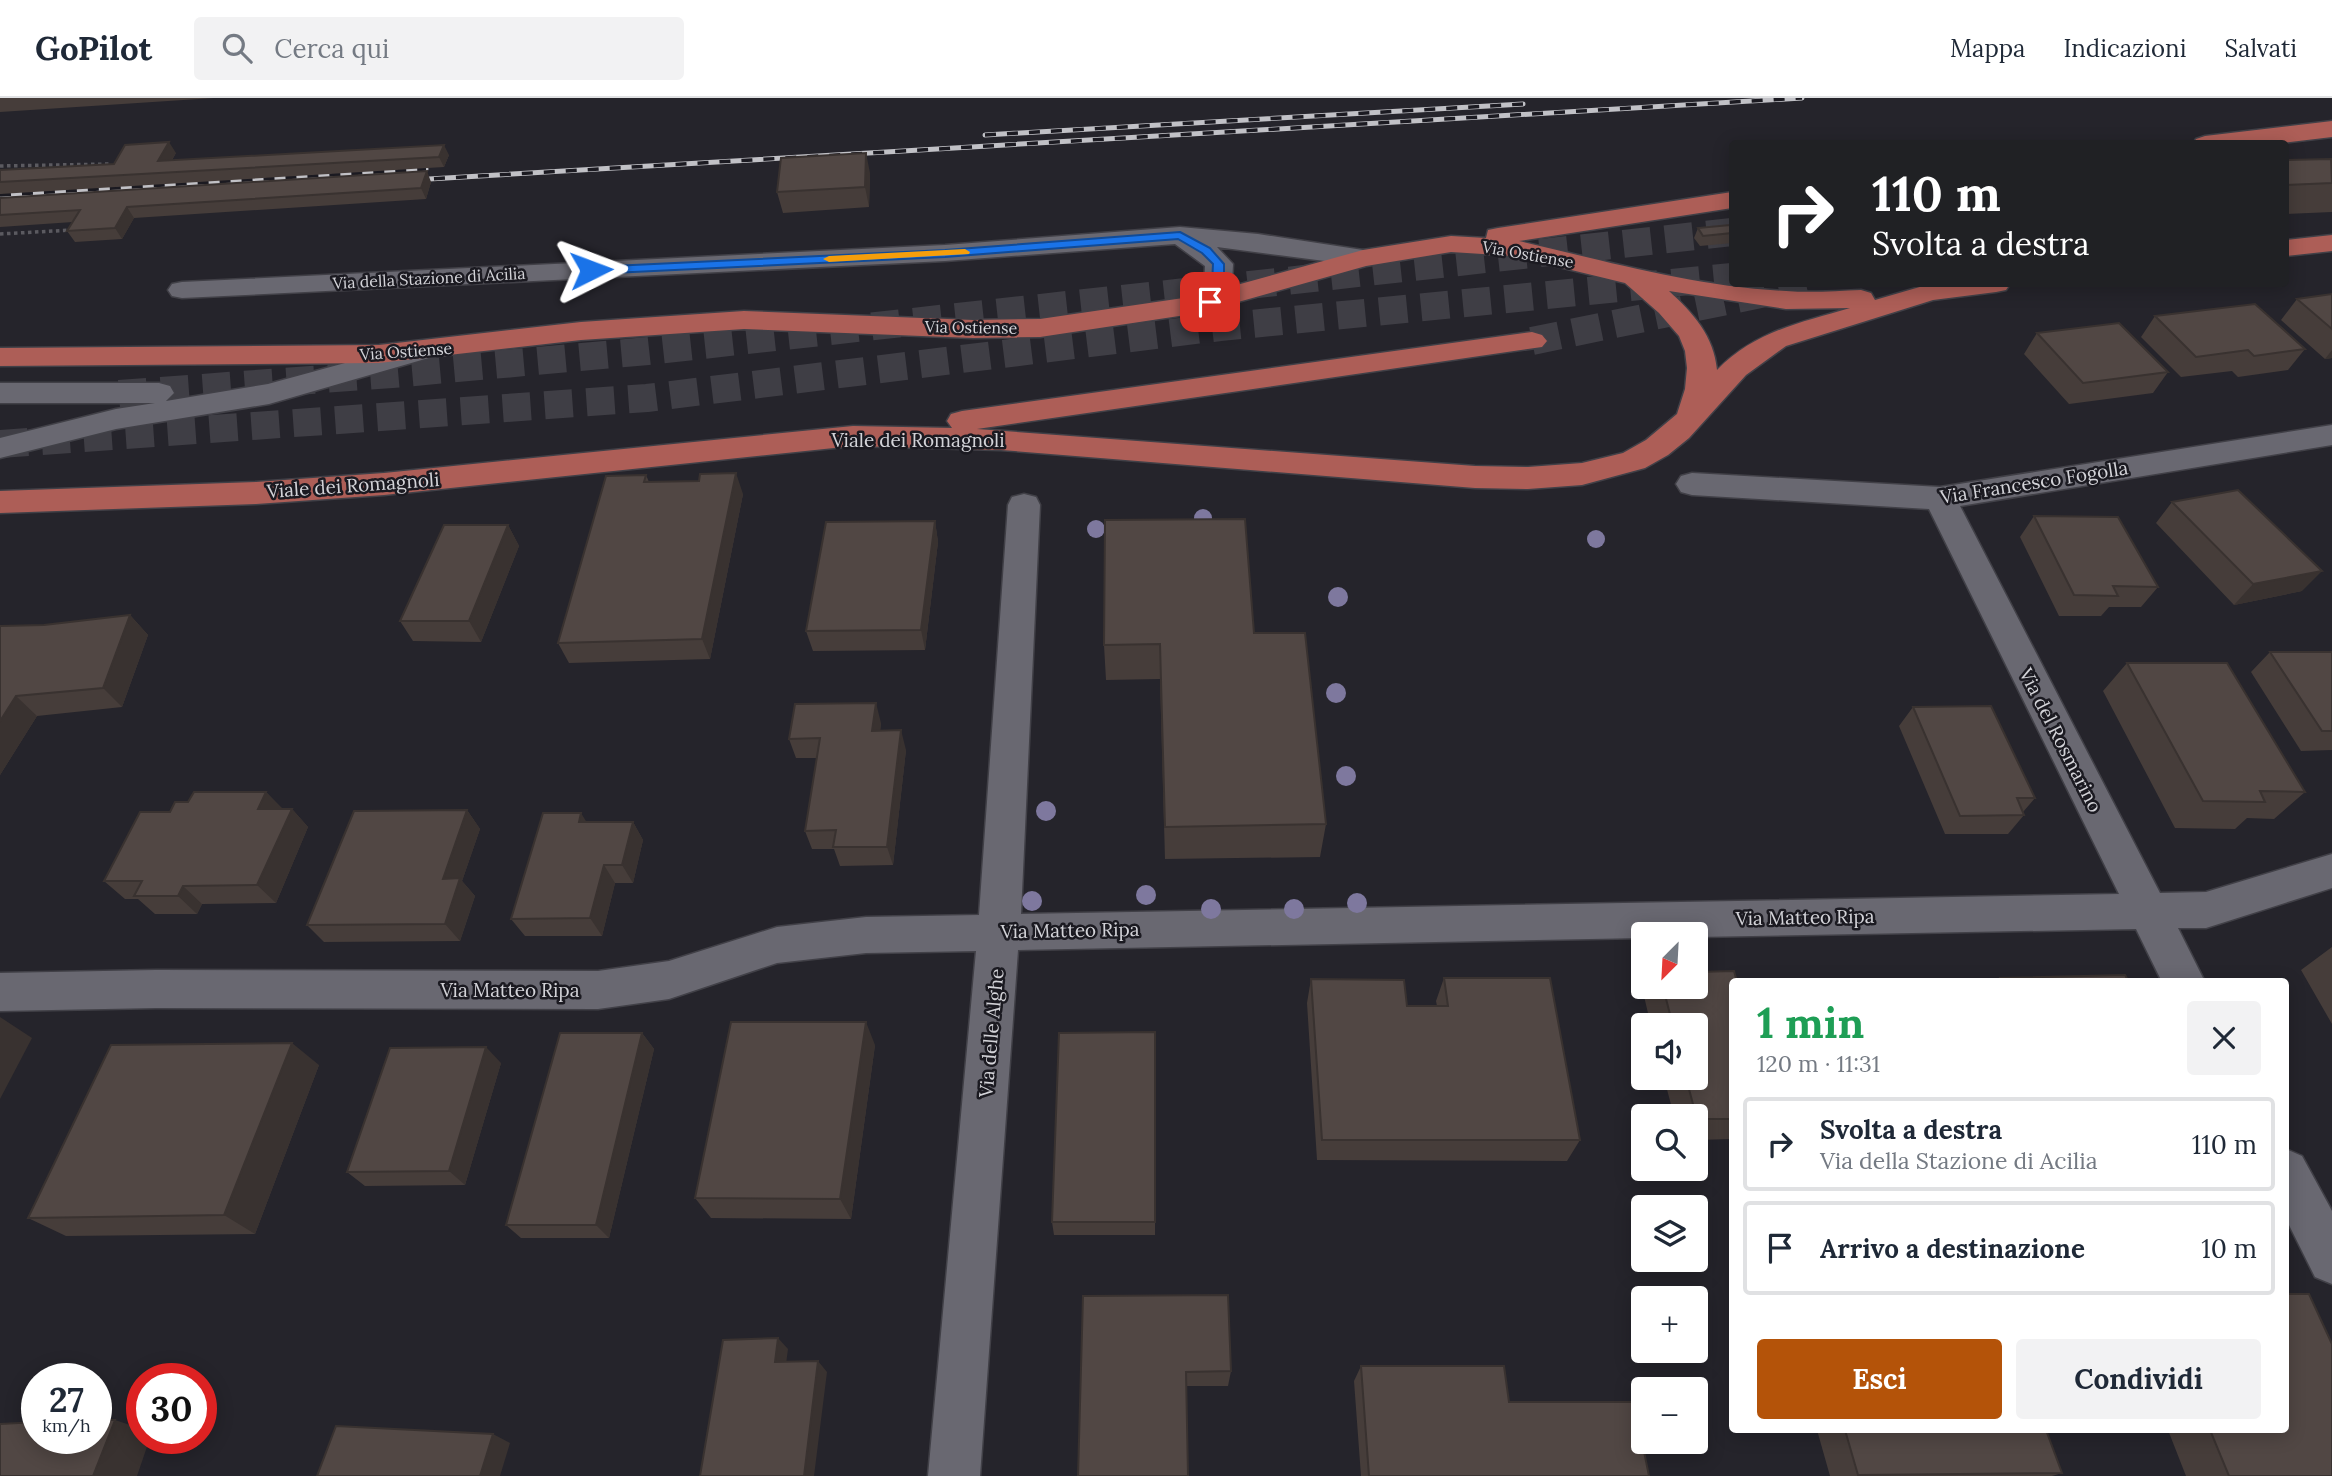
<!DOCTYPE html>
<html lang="it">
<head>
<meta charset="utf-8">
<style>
  body { margin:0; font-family:Lora,serif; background:#f2f2f3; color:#1f2937; height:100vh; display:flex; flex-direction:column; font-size:26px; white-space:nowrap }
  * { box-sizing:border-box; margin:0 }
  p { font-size:23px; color:#747a83 }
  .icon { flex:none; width:38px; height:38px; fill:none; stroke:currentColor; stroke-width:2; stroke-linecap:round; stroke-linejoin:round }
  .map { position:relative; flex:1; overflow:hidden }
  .drawer { position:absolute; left:1729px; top:880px; width:560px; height:455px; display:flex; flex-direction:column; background:#fff; border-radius:7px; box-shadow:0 4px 18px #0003 }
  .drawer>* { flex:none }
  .banner { position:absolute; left:1729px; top:42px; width:560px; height:147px; border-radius:7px; box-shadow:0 4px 18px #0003; background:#202124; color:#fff; overflow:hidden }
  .needle { width:46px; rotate:204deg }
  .tools { position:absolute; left:1631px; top:824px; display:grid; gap:14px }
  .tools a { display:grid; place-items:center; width:77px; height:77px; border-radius:7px; background:#fff; box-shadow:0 4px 18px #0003; font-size:35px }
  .speed { position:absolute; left:21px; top:1265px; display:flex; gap:14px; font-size:35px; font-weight:700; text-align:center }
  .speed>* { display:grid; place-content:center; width:91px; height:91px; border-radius:50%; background:#fff; box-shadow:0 4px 18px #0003; line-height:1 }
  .speed small { font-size:18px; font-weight:400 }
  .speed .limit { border:10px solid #d22; background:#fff; color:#111 }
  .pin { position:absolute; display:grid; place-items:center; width:60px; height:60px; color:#fff; margin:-30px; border-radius:14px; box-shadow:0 4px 10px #0006 }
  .me { position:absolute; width:77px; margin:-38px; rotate:87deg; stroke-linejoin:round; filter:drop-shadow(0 0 5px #0008) }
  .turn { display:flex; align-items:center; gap:24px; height:147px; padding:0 28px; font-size:32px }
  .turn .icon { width:91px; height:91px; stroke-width:2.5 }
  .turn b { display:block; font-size:49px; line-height:60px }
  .round { display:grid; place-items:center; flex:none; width:74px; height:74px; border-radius:7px; background:#f2f2f3 }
  .head { display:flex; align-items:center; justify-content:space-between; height:119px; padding:0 28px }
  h1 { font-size:42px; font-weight:800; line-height:52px; color:#1e9e55 }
  .cta { display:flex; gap:14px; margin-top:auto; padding:14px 28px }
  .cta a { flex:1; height:80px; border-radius:7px; background:#b45309; color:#fff; font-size:28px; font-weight:800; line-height:80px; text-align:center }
  .cta a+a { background:#f2f2f3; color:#1f2937 }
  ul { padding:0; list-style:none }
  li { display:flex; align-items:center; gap:21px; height:94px; margin:0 14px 10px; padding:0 14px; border:4px solid #e0e1e3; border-radius:7px }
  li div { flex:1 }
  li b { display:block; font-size:26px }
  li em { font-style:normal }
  header { display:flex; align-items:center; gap:42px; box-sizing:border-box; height:98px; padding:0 35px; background:#fff; border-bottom:2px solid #e0e1e3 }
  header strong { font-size:33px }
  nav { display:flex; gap:38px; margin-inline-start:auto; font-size:24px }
  .search { width:490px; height:63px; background:#f2f2f3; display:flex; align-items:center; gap:18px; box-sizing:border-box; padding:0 24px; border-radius:7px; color:#747a83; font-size:26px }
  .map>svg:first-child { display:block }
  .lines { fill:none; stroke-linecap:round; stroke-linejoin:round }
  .major-tunnel { stroke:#3f3e45; stroke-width:28; stroke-dasharray:28 14; stroke-linecap:butt }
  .minor-casing { stroke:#414047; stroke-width:3 }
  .major-casing { stroke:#414047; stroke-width:3 }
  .path { stroke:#5b5a60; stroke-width:3.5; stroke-dasharray:3.5 3.5; stroke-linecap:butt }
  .minor { fill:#696871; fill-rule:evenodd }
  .major { fill:#ad5e57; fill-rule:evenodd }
  .rail-casing { stroke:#c1c1c6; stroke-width:5 }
  .rail { stroke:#1b1a21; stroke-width:3.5; stroke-dasharray:11; stroke-linecap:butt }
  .tree { fill:#7e789e }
  .wall { fill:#463d3a }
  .shaded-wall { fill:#393230 }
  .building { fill:#514744; stroke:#393230; stroke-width:2 }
  .route { fill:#1a73e8; stroke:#114b97; stroke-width:2 }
  .slow { fill:#f59e0b }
  .labels { text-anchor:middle; stroke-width:5; stroke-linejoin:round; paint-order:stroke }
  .far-street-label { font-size:16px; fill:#d3d3d8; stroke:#1b1a21 }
  .street-label { font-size:19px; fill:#d3d3d8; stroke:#1b1a21 }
</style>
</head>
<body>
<header>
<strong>GoPilot</strong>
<div class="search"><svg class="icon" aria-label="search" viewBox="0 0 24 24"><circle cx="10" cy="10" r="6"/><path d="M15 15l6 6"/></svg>Cerca qui</div>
<nav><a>Mappa</a><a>Indicazioni</a><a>Salvati</a></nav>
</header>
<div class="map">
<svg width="2332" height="1378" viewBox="0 0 2332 1378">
  <rect width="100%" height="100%" fill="#25242b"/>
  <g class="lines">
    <!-- major-tunnel -->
    <path class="major-tunnel" d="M1532 243 1809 186
      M119 296 392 276 648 253 1732 134
      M0 346 647 300 1220 229 1732 179"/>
    <!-- minor casing -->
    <g class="minor-casing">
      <path id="minor" d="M1180 129 1258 136 1363 152 1373 154 1377 160 1373 166 1363 168 1217 149 1233 166 1232 186 1220 210 1210 213 1200 210 1196 204 1204 186 1205 168 1175 146 945 163 182 200 172 198 168 192 172 186 182 184 945 147Z
        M422 244 432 247 437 253 432 259 269 306 116 331 0 360V340L116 311 155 305H0V285H159L170 288 174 295 166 303 268 286Z
        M2332 327V347L1960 408 2160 795 2206 794 2332 756V790L2206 830H2178L2205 884H2162L2136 831 1696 839V836H1643V840L1018 852 980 1378H928L976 853 866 855 777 865 669 901 598 911 156 910 0 913V875L156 872 598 873 669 863 777 829 866 819 979 817 1008 407 1012 399 1024 396 1036 399 1040 407 1021 816 2119 796 1929 411 1692 397 1681 394 1676 386 1681 378 1692 375 1940 389Z
        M2286 1051 2302 1058 2332 1113V1186L2315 1179 2286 1121Z"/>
    </g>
    <!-- major casing -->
    <g class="major-casing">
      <path id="major" d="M2332 23V39L2273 46H2193L2196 41 2205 38Z
        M1732 94V110L1519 143C1605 163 1697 189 1786 193 1811 195 1836 193 1861 192L1871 195 1875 202 1930 186H2010L2006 192 1996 194 1933 202 1786 248 1746 277 1689 340 1668 357 1645 370 1582 387 1528 391 1475 390 1001 352 853 348 384 397 256 406 0 415V393L256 384 384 375 853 328 952 330 947 323 951 316 962 313 1532 234 1542 237 1547 243 1542 249 977 331 1475 368 1528 369 1582 365 1623 355 1646 342 1677 316 1685 291 1687 270 1685 253 1679 238 1659 215 1625 185 1514 158 1451 154 1366 168 1199 215 1040 239 973 240 744 231 581 242 379 265 0 268V250L379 247 581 224 744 213 973 222 1040 221 1197 198 1363 152 1451 138 1486 140 1488 132 1498 130ZM1669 193 1786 211 1850 210C1800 225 1755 233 1717 272 1714 238 1693 215 1669 193Z
        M2332 137V153L2286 158V142Z"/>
    </g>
    <!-- path -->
    <path class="path" d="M0 68 109 66
      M0 136 72 132"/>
    <!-- minor -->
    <use href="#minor" class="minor"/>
    <!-- major -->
    <use href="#major" class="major"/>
    <!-- rail casing -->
    <g class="rail-casing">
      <path id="rail" d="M985 37 1523 6
        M412 82 1802 0
        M0 97 426 71"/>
    </g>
    <!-- rail -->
    <use href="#rail" class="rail"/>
  </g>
  <!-- trees -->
  <g class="tree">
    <circle cx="1203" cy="420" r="9"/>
    <circle cx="1096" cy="431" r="9"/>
    <circle cx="1596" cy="441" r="9"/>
    <circle cx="1338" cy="499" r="10"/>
    <circle cx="1336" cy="595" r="10"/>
    <circle cx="1346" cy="678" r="10"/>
    <circle cx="1046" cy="713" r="10"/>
    <circle cx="1146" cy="797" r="10"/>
    <circle cx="1032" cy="803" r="10"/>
    <circle cx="1357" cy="805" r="10"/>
    <circle cx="1211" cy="811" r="10"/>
    <circle cx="1294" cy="811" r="10"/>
  </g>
  <!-- wall -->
  <path class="wall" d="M0 0H214L0 14Z
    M176 55 172 62 449 57 444 69 0 96V72L114 66Z
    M2332 61V114L2286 116V62Z
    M870 75 869 109 783 115 777 94Z
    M431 84 426 101 134 120 122 141 75 144 67 133 73 124 0 129V100Z
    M1732 129V145L1700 148 1694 140 1698 130Z
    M2332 196V260L2325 261 2281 222 2297 201Z
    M2155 218 2305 251 2288 272 2238 279 2232 273 2181 279 2141 239Z
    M2037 235 2168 274 2153 295 2069 306 2024 256Z
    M646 377 649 384 699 383 743 396 710 561 569 565 558 545Z
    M2172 404 2302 493 2234 507 2156 425Z
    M2034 418 2158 489 2141 509H2109L2101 518H2059L2020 439Z
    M935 423 938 444 925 552 813 553 806 533Z
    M508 427 519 448 481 544 413 543 400 523Z
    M130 517 148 537 122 609 37 618 0 677V528L44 527Z
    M1254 535 1326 726 1320 759 1165 761 1160 581 1106 582 1104 547Z
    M2270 554H2332V652L2301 653 2251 574Z
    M2127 565 2305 694 2274 721 2247 720 2235 731 2175 730 2103 593Z
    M1913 609 2035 700 2023 714 2024 717 2008 736H1945L1899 628Z
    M881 625 880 633 906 652 893 767 840 768 834 751H812L805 733 817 660H796L789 641Z
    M266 694 282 711H292L308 729 276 805 202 806 197 816H155L138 801H125L104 783 170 714 188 704Z
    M467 712 480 731 462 783 475 798 460 843 324 844 307 827Z
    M587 724H633L643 742 633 785H615L602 838H525L511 821Z
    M2332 849V926L2301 872Z
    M1444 880 1580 1042 1567 1063 1317 1062 1307 905 1311 881 1407 908H1437L1436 903Z
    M1732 884V1041L1696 1042V1018H1674L1664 980H1696V928H1651L1644 898 1650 889H1696Z
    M1155 934V1137H1054L1052 1124Z
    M642 935 654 951 609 1140H521L506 1127Z
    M875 947 851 1121 711 1120 695 1100Z
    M501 965 465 1087 365 1088 347 1074Z
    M319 967 255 1136 66 1138 28 1120Z
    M1083 1198 1231 1273 1228 1288H1187Z
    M1361 1268 1509 1304 1649 1378H1361L1354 1283Z
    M1817 1332H2046L2062 1375 2052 1378H1830Z
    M2168 1332H2286L2332 1378H2186Z"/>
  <!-- shaded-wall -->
  <path class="shaded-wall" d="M169 44 176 55 165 73 158 63Z
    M444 47 449 57 444 69 439 59Z
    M866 55 870 75 869 109 865 89Z
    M427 73 431 84 426 101 421 90Z
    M127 109 134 120 122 141 115 130Z
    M2332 252V260L2325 261Z
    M736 375 743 396 710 561 702 541Z
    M935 423 938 444 925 552 921 532Z
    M508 427 519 448 481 544 469 523Z
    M2322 473 2302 493 2234 507 2253 486Z
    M130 517 148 537 122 609 103 590Z
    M16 598 37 618 0 677V623Z
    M876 605 881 625 878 653 872 633Z
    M901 632 906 652 893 767 887 749Z
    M266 694 284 712 258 711Z
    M292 711 308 729 276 805 257 787Z
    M467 712 480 731 462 783 475 798 460 843 445 826 443 781Z
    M581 715 592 733 579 724Z
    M633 724 643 742 633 785 622 767Z
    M604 767 615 785 602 838 590 820Z
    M183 788 202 806 197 816 178 798Z
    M0 919 32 940 0 1001Z
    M866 924 875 947 851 1121 840 1101Z
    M642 935 654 951 609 1140 596 1127Z
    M292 945 319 967 255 1136 224 1117Z
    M486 949 501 965 465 1087 449 1073Z
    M778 1240 788 1251 785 1274 775 1264Z
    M818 1263 827 1274 814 1378H804Z
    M115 1322 142 1331V1340H150L137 1378H93Z
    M493 1336 510 1345 500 1378H480Z"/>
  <!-- building -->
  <path class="building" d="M169 44 158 63 444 47 439 59 0 84V72L114 66 125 47Z
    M866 55 865 89 777 94 781 60Z
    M2331 61 2332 85 2286 87V62Z
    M427 73 421 90 127 109 115 130 67 133 80 112 0 117V100Z
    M1730 127 1732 129V135L1703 138 1698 130Z
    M2332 196V231L2297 201Z
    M2255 206 2305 251 2254 258 2248 252 2196 259 2155 218Z
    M2119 225 2168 274 2083 285 2037 235Z
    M736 375 702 541 558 545 606 378 646 377 644 384 699 383 700 376Z
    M2238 392 2322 473 2253 486 2172 404Z
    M2034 418 2118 419 2158 489 2113 488 2118 498 2074 497Z
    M1245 421 1254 535H1305L1326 726 1165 729 1160 546 1104 547 1105 422Z
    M935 423 921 532 806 533 826 424Z
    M444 427H508L469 523H400Z
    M130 517 103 590 16 598 0 623V528L44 527Z
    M2270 554H2332V633H2322Z
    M2127 565H2227L2305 694 2260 693 2265 704 2203 703Z
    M876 605 872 633 901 632 887 749H833L836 732 805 733 820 640 789 641 795 606Z
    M1991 608 2035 700H2017L2024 717 1960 718 1913 609Z
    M194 694H266L258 711H292L257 787 183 788 178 798H134L142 783H104L140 714H170L175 704H188Z
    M467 712 443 781 460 780 445 826 307 827 354 713Z
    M543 715H581L579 724H633L622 767H604L590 820 511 821Z
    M1734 873 1737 884H1732V1021H1697L1686 980H1696V928H1673L1663 889H1696V874Z
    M2125 877 2129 884H2001L2000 880Z
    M1444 880H1550L1580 1042H1322L1311 881 1404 882 1407 908H1448Z
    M731 924H866L840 1101 695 1100Z
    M1155 934V1124H1052L1059 935Z
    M560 935H642L596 1127H506Z
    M292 945 224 1117 28 1120 111 947Z
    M486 949 449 1073 347 1074 390 950Z
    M2286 1196H2309L2332 1246V1378H2229L2210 1332H2286Z
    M1228 1197 1231 1273 1186 1274 1188 1378H1078L1083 1198Z
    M778 1240 775 1264 818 1263 804 1378H700L723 1242Z
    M1361 1268H1504L1509 1304H1634L1649 1378H1369Z
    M96 1322H115L93 1378H0V1326L37 1324V1340H96Z
    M336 1328 493 1336 480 1378H317Z
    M1845 1332H2046L2062 1375 1858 1377Z"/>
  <!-- route -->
  <path class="route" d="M1180 134 1210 150 1224 166V186L1214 206 1204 204 1212 186 1213 166 1202 155 1178 141 945 159 591 176 585 172 591 169 945 152Z"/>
  <!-- slow -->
  <path class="slow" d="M965 151 970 154 969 156 829 164 823 161 829 158Z"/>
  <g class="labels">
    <!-- far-street labels -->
    <g class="far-street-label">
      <text transform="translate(1528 156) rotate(10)" y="6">Via Ostiense</text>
      <text transform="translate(429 180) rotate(-3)" y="6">Via della Stazione di Acilia</text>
      <text transform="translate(971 229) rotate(1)" y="6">Via Ostiense</text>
      <text transform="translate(406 253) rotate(-4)" y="6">Via Ostiense</text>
    </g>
    <!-- street labels -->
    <g class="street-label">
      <text x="918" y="349">Viale dei Romagnoli</text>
      <text transform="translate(2034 384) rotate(-9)" y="7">Via Francesco Fogolla</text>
      <text transform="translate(353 387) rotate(-4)" y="7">Viale dei Romagnoli</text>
      <text transform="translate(2061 642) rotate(63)" y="7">Via del Rosmarino</text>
      <text transform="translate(1805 819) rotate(-1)" y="7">Via Matteo Ripa</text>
      <text transform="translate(1070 832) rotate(-1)" y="7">Via Matteo Ripa</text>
      <text x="510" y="899">Via Matteo Ripa</text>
      <text transform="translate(991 935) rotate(-85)" y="7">Via delle Alghe</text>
    </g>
  </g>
</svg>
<div class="tools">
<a><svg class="needle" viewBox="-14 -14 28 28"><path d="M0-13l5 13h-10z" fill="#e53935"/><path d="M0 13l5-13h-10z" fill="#747a83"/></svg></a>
<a><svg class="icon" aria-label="sound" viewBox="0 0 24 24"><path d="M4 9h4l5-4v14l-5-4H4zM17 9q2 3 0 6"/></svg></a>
<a><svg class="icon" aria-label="search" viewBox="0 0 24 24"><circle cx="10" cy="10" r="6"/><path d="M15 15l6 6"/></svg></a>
<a><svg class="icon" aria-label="layers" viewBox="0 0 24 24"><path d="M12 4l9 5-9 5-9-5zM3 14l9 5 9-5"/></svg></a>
<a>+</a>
<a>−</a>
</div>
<div class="speed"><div>27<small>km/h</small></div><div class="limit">30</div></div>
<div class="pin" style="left:1210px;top:204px;background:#d93025"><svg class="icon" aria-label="arrive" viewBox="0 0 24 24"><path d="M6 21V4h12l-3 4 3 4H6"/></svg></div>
<svg class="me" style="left:591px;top:172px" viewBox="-20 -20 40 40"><path d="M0-17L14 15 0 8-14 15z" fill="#1a73e8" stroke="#fff" stroke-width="4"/></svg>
<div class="banner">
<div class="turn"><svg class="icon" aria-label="right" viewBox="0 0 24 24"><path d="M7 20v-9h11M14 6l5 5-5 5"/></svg><div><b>110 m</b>Svolta a destra</div></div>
</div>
<section class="drawer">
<div class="head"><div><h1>1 min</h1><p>120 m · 11:31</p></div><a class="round"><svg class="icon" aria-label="close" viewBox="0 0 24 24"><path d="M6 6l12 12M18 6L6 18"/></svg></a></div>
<ul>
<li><svg class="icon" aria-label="right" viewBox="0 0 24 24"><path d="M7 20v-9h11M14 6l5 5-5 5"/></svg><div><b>Svolta a destra</b><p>Via della Stazione di Acilia</p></div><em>110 m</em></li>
<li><svg class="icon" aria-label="arrive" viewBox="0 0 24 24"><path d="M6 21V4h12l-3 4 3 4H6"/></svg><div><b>Arrivo a destinazione</b></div><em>10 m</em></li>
</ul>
<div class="cta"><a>Esci</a><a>Condividi</a></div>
</section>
</div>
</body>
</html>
